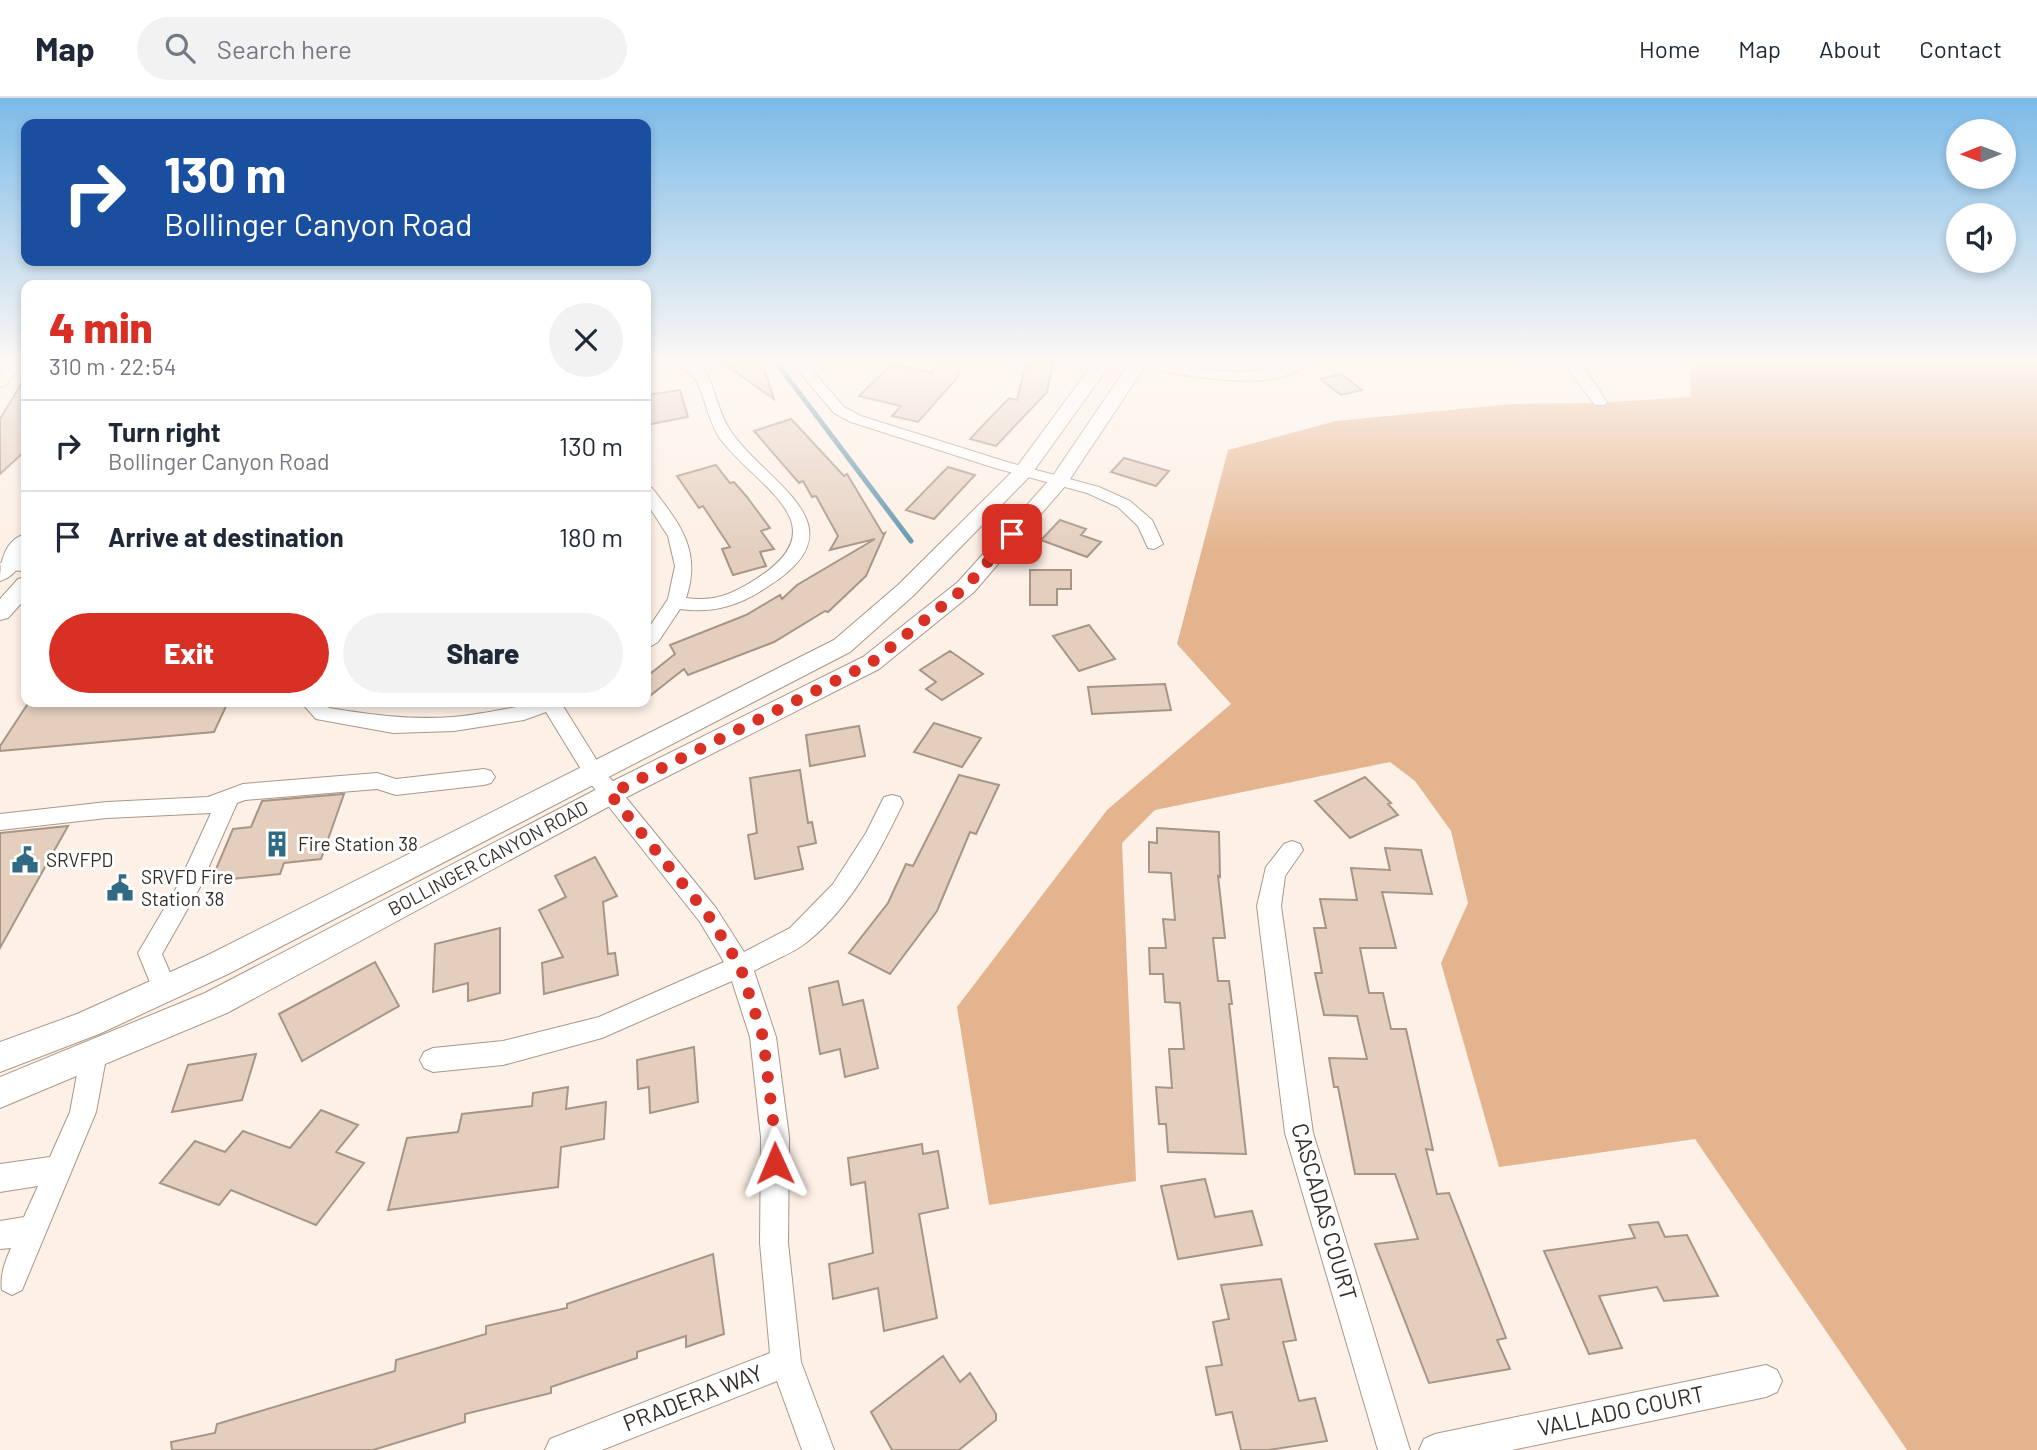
<!DOCTYPE html>
<html lang="en">
<head>
<meta charset="utf-8">
<style>
  body { margin:0; font-family:Barlow,sans-serif; background:#f2f2f3; color:#1f2937; height:100vh; display:flex; flex-direction:column; font-size:26px; white-space:nowrap }
  * { box-sizing:border-box; margin:0 }
  p { font-size:23px; color:#747a83 }
  .icon { flex:none; width:38px; height:38px; fill:none; stroke:currentColor; stroke-width:2; stroke-linecap:round; stroke-linejoin:round }
  .map { position:relative; flex:1; overflow:hidden }
  .panel { position:absolute; left:21px; top:182px; width:630px; height:427px; display:flex; flex-direction:column; background:#fff; border-radius:14px; box-shadow:0 4px 10px #0003 }
  .panel>* { flex:none }
  .guide { position:absolute; left:21px; top:21px; width:630px; height:147px; border-radius:14px; box-shadow:0 4px 10px #0003; background:#1a4fa0; color:#fff; overflow:hidden }
  .needle { width:46px; rotate:269deg }
  .fabs { position:absolute; left:1946px; top:21px; display:grid; gap:14px }
  .fabs a { display:grid; place-items:center; width:70px; height:70px; border-radius:50%; background:#fff; box-shadow:0 4px 10px #0003; font-size:35px }
  .pin { position:absolute; display:grid; place-items:center; width:60px; height:60px; color:#fff; margin:-30px; border-radius:14px; box-shadow:0 4px 10px #0006 }
  .me { position:absolute; width:77px; margin:-38px; rotate:359deg; stroke-linejoin:round; filter:drop-shadow(0 0 5px #0008) }
  .turn { display:flex; align-items:center; gap:24px; height:147px; padding:0 28px; font-size:32px }
  .turn .icon { width:91px; height:91px; stroke-width:2.5 }
  .turn b { display:block; font-size:49px; line-height:60px }
  .round { display:grid; place-items:center; flex:none; width:74px; height:74px; border-radius:37px; background:#f2f2f3 }
  .headline { display:flex; align-items:center; justify-content:space-between; height:119px; padding:0 28px }
  h1 { font-size:42px; font-weight:800; line-height:52px; color:#d93025 }
  .cta { display:flex; gap:14px; margin-top:auto; padding:14px 28px }
  .cta a { flex:1; height:80px; border-radius:42px; background:#d93025; color:#fff; font-size:28px; font-weight:800; line-height:80px; text-align:center }
  .cta a+a { background:#f2f2f3; color:#1f2937 }
  ul { padding:0; list-style:none }
  li { display:flex; align-items:center; gap:21px; height:91px; padding:0 28px; border-top:2px solid #e0e1e3 }
  li div { flex:1 }
  li b { display:block; font-size:26px }
  li em { font-style:normal }
  header { display:flex; align-items:center; gap:42px; box-sizing:border-box; height:98px; padding:0 35px; background:#fff; border-bottom:2px solid #e0e1e3 }
  header strong { font-size:33px }
  nav { display:flex; gap:38px; margin-inline-start:auto; font-size:24px }
  .search { width:490px; height:63px; background:#f2f2f3; display:flex; align-items:center; gap:18px; box-sizing:border-box; padding:0 24px; border-radius:38px; color:#747a83; font-size:26px }
  .map>svg:first-child { display:block }
  .green { fill:#e4b48e }
  .lines { fill:none; stroke-linecap:round; stroke-linejoin:round }
  .stream { stroke:#6296ad; stroke-width:5 }
  .building { fill:#e4cfbf; stroke:#a89586; stroke-width:2 }
  .minor-casing { stroke:#aa9787; stroke-width:2 }
  .major-casing { stroke:#aa9787; stroke-width:2 }
  .minor { fill:#fff; fill-rule:evenodd }
  .major { fill:#fff; fill-rule:evenodd }
  .route { stroke:#d93025; stroke-width:12; stroke-dasharray:0 21.6 }
  .labels { text-anchor:middle; stroke-width:6; stroke-linejoin:round; paint-order:stroke }
  .poi-label { font-size:19px; fill:#342c26; stroke:#fff; text-anchor:start }
  .street-label { font-size:19px; fill:#342c26; stroke:#fff }
  .near-street-label { font-size:23px; fill:#342c26; stroke:#fff }
</style>
</head>
<body>
<header>
<strong>Map</strong>
<div class="search"><svg class="icon" aria-label="search" viewBox="0 0 24 24"><circle cx="10" cy="10" r="6"/><path d="M15 15l6 6"/></svg>Search here</div>
<nav><a>Home</a><a>Map</a><a>About</a><a>Contact</a></nav>
</header>
<div class="map">
<svg width="2037" height="1352" viewBox="0 0 2037 1352">
  <rect width="100%" height="100%" fill="#fdf0e6"/>
  <!-- green -->
  <path class="green" d="M1690 264H2037V1352H1907L1695 1041 1499 1069 1441 865 1468 805 1451 733 1415 683 1390 664 1155 712 1122 745 1136 1083 989 1107 957 909 1107 712 1231 606 1177 546 1228 352 1336 323 1512 306 1595 305 1691 299Z"/>
  <g class="lines">
    <!-- stream -->
    <path class="stream" d="M776 264 911 443"/>
  </g>
  <!-- building -->
  <path class="building" d="M721 264H762L774 301Z
    M936 264H963L957 280 918 324 892 318 901 308 859 298 892 266 932 275Z
    M1026 264H1053L1047 294 996 348 970 341 1009 300 1017 302Z
    M1341 276 1362 292 1341 297 1320 281Z
    M26 278V352L0 376V321Z
    M680 292 688 319 646 327V297Z
    M791 321 844 378 847 376 883 436 885 435 866 478 828 514 825 513 774 544 688 577 684 571 646 601V579L675 556 670 547 746 517 780 497 782 501 797 487 875 441 830 452 838 438 816 398 812 399 803 383 799 385 754 333Z
    M1124 360 1169 373 1156 388 1111 374Z
    M716 367 730 385 734 384 747 399 770 430 761 433 774 451 760 454 766 468 733 477 722 451 730 449 703 408 699 410 677 378Z
    M948 369 975 377 934 421 906 412Z
    M1060 422 1086 431 1081 437 1101 444 1087 459 1041 442Z
    M1030 472H1071V491H1057V507H1030Z
    M1089 527 1115 561 1079 573 1053 538Z
    M950 553 983 576 942 602 926 591 936 584 920 572Z
    M1165 586 1171 612 1092 616 1088 589Z
    M29 604H228L214 634 0 653V648Z
    M934 625 981 640 962 669 914 654Z
    M859 628 865 658 810 668 806 637Z
    M800 672 808 725 812 724 816 745 798 749 803 771 755 781 748 737 757 735 750 680Z
    M959 677 999 687 976 736 970 734 937 813 890 876 849 855 888 805 906 766 913 768Z
    M1365 679 1391 705 1388 706 1398 717 1350 740 1315 703Z
    M344 696 321 761 284 765 280 776 211 783 233 731 251 729 262 703Z
    M68 728 31 794 0 850V735Z
    M1157 730 1219 734 1220 779 1218 778 1225 840H1213L1218 883H1229L1232 906H1229L1246 1056 1168 1054 1166 1026H1159L1156 989 1172 990 1169 951H1184L1180 905 1165 904 1163 876H1150L1149 850H1166L1163 821 1175 822 1171 775 1149 774V744L1157 745Z
    M1385 750 1421 752 1432 796 1382 794 1396 850H1360L1369 895H1383L1391 931H1406L1433 1052 1426 1051 1437 1096 1449 1095 1506 1240 1497 1242 1510 1271 1429 1285 1375 1146 1418 1141 1395 1076H1355L1338 989H1334L1329 960 1367 961 1357 918 1324 917 1315 875H1322L1314 830H1326L1320 801 1357 802 1351 770 1390 772Z
    M595 759 617 798 603 804 608 856 615 855 618 877 544 896 542 865 563 859 539 812 566 799 555 778Z
    M500 830V895L468 903V885L433 894 435 846Z
    M375 864 399 908 302 963 279 916Z
    M838 883 843 907 863 902 878 970 845 979 840 951 820 956 809 890Z
    M694 949 698 1004 650 1015 649 989 638 991 637 962Z
    M256 956 242 1002 172 1014 188 967Z
    M568 989 566 1011 606 1004 604 1041 561 1049 558 1089 388 1112 407 1040 458 1034 462 1016 532 1008 533 995Z
    M321 1012 358 1027 336 1054 364 1065 316 1127 231 1092 219 1107 160 1085 195 1043 225 1054 243 1033 290 1050Z
    M922 1046 923 1056 938 1053 948 1110 919 1116 937 1220 884 1233 878 1190 833 1201 829 1166 873 1155 865 1084 851 1087 848 1060Z
    M1205 1081 1215 1119 1252 1113 1262 1147 1178 1161 1161 1088Z
    M1658 1124 1665 1139 1687 1137 1718 1198 1664 1203 1657 1189 1599 1198 1622 1250 1589 1256 1544 1153 1635 1140 1629 1127Z
    M713 1156 724 1236 686 1249V1238L637 1254V1260L551 1289V1295L465 1316V1324L373 1352H172L171 1344 215 1335 217 1326 395 1273 396 1262 486 1236V1228L567 1210V1206Z
    M1281 1181 1296 1242 1283 1244 1299 1303 1315 1300 1327 1343 1268 1352H1241L1232 1314 1216 1317 1206 1269 1222 1267 1213 1224 1229 1221 1221 1187Z
    M943 1258 960 1284 970 1275 996 1316V1322L959 1352H892L871 1314Z"/>
  <g class="lines">
    <!-- minor casing -->
    <g class="minor-casing">
      <path id="minor" d="M10 264H24L5 288 0 289V276Z
        M671 264H688L704 271C716 291 718 316 732 335 769 387 862 428 770 487 741 507 715 516 680 511L658 544 646 551V534L668 501 675 468 668 438 646 404V388L652 390C680 426 702 453 686 500 714 504 733 496 756 481 841 427 758 390 721 342 707 323 704 291 693 278 688 271 677 270 671 264Z
        M791 264H805L844 309 861 318 1007 364 1099 389 1130 403 1152 422 1163 446 1154 451 1148 450 1138 428 1118 409 1087 395 995 370 851 324 834 315Z
        M1134 264C1170 262 1205 274 1241 274 1265 274 1287 262 1310 264 1276 298 1178 277 1136 267Z
        M1566 264H1580L1607 304 1605 307H1595L1568 271Z
        M7 463H26V473L1 472 0 465Z
        M301 604H323L329 610C373 617 408 622 453 619 491 616 527 604 565 604L563 608 601 669 716 810 744 854 790 830 833 786 866 735 884 699 892 697 900 699 903 705C879 755 851 809 807 844 792 856 771 863 754 873L776 939 789 1039 788 1145 801 1264 834 1352H802L777 1283 602 1352H545L550 1341 770 1255 760 1145 761 1039 750 939 732 883 602 940 503 967 433 974 424 970 420 962 424 954 433 950 503 943 599 919 724 864 700 824 587 681 546 614 524 622 454 633 393 635 316 621Z
        M484 671 491 673 495 679 491 685 484 687 396 697 377 691 245 702 237 705 199 791 162 856 177 891 174 899 165 902 156 899 138 855 178 787 211 715 107 720 0 732V716L107 704 208 699 243 686 377 675 396 681Z
        M1292 743 1300 746 1303 752 1285 778 1281 808 1313 1035 1410 1352H1378L1285 1035 1257 808 1266 769 1284 746Z
        M94 943 103 947 107 955 96 1014 22 1192 12 1197 2 1192C0 1176 5 1164 11 1150L0 1151V1123L24 1119 38 1088 0 1094V1066L50 1059 70 1014 81 955 85 947Z
        M1766 1267 1777 1272 1782 1283 1777 1294 1766 1299 1512 1352H1419L1424 1341 1435 1336Z"/>
    </g>
    <!-- major casing -->
    <g class="major-casing">
      <path id="major" d="M1094 264H1112L1030 378 914 497 850 554 228 876 99 936 0 974V944L77 916 206 858 834 542 898 487 1016 370Z
        M1130 264H1148L1066 387 974 494 879 571 619 703 227 915 0 1010V979L205 895 601 689 863 559 958 484 1052 379Z
        M26 436C27 454 20 478 0 483 0 464 5 441 26 436Z
        M26 479V500L8 520 0 522V501L18 481Z"/>
    </g>
    <!-- minor -->
    <use href="#minor" class="minor"/>
    <!-- major -->
    <use href="#major" class="major"/>
  </g>
  <!-- sky -->
  <linearGradient id="sky" x2="0" y2="1"><stop stop-color="#7abae8"/><stop offset="0.58" stop-color="#fef8f4"/><stop offset="1" stop-color="#fef8f4" stop-opacity="0"/></linearGradient>
  <rect width="2037" height="453" fill="url(#sky)"/>
  <g class="lines">
    <!-- route -->
    <path class="route" d="M775 1065V1039L763 939 740 868 708 817 610 696 871 565 966 489 1012 436"/>
  </g>
  <!-- icons -->
  <defs>
    <g id="building-bare" transform="scale(2.1)"><path d="M-4-6H4V6H1V3H-1V6H-4ZM-2.5-4.3h1.7v1.8h-1.7ZM.8-4.3h1.7v1.8H.8ZM-2.5-1h1.7V.8h-1.7ZM.8-1h1.7V.8H.8Z" fill="#316a83" stroke="#fff" stroke-width="2.5" paint-order="stroke"/></g>
    <g id="civic-bare" transform="scale(2.1)"><path d="M-.6-6.5H3V-4.5H.6V-3L4-1V1h2V6H-6V1h2V-1L-.6-3ZM-1.2 2.5V6h2.4V2.5Z" fill="#316a83" stroke="#fff" stroke-width="2.5" paint-order="stroke"/></g>
  </defs>
  <g fill-rule="evenodd">
    <use href="#building-bare" x="277" y="746"/>
    <use href="#civic-bare" x="25" y="762"/>
    <use href="#civic-bare" x="120" y="790"/>
  </g>
  <g class="labels">
    <!-- poi labels -->
    <g class="poi-label">
      <text x="298" y="753">Fire Station 38</text>
      <text x="46" y="769">SRVFPD</text>
      <text x="141" y="786">SRVFD Fire<tspan x="141" dy="22">Station 38</tspan></text>
    </g>
    <!-- street labels -->
    <g class="street-label">
      <text transform="translate(488 760) rotate(-28)" y="7">BOLLINGER CANYON ROAD</text>
    </g>
    <!-- near-street labels -->
    <g class="near-street-label">
      <text transform="translate(1324 1114) rotate(74)" y="8">CASCADAS COURT</text>
      <text transform="translate(693 1300) rotate(-21)" y="8">PRADERA WAY</text>
      <text transform="translate(1621 1313) rotate(-12)" y="8">VALLADO COURT</text>
    </g>
  </g>
</svg>
<div class="fabs">
<a><svg class="needle" viewBox="-14 -14 28 28"><path d="M0-13l5 13h-10z" fill="#e53935"/><path d="M0 13l5-13h-10z" fill="#747a83"/></svg></a>
<a><svg class="icon" aria-label="sound" viewBox="0 0 24 24"><path d="M4 9h4l5-4v14l-5-4H4zM17 9q2 3 0 6"/></svg></a>
</div>
<div class="pin" style="left:1012px;top:436px;background:#d93025"><svg class="icon" aria-label="arrive" viewBox="0 0 24 24"><path d="M6 21V4h12l-3 4 3 4H6"/></svg></div>
<svg class="me" style="left:775px;top:1065px" viewBox="-20 -20 40 40"><path d="M0-17L14 15 0 8-14 15z" fill="#d93025" stroke="#fff" stroke-width="4"/></svg>
<div class="guide">
<div class="turn"><svg class="icon" aria-label="right" viewBox="0 0 24 24"><path d="M7 20v-9h11M14 6l5 5-5 5"/></svg><div><b>130 m</b>Bollinger Canyon Road</div></div>
</div>
<section class="panel">
<div class="headline"><div><h1>4 min</h1><p>310 m · 22:54</p></div><a class="round"><svg class="icon" aria-label="close" viewBox="0 0 24 24"><path d="M6 6l12 12M18 6L6 18"/></svg></a></div>
<ul>
<li><svg class="icon" aria-label="right" viewBox="0 0 24 24"><path d="M7 20v-9h11M14 6l5 5-5 5"/></svg><div><b>Turn right</b><p>Bollinger Canyon Road</p></div><em>130 m</em></li>
<li><svg class="icon" aria-label="arrive" viewBox="0 0 24 24"><path d="M6 21V4h12l-3 4 3 4H6"/></svg><div><b>Arrive at destination</b></div><em>180 m</em></li>
</ul>
<div class="cta"><a>Exit</a><a>Share</a></div>
</section>
</div>
</body>
</html>
